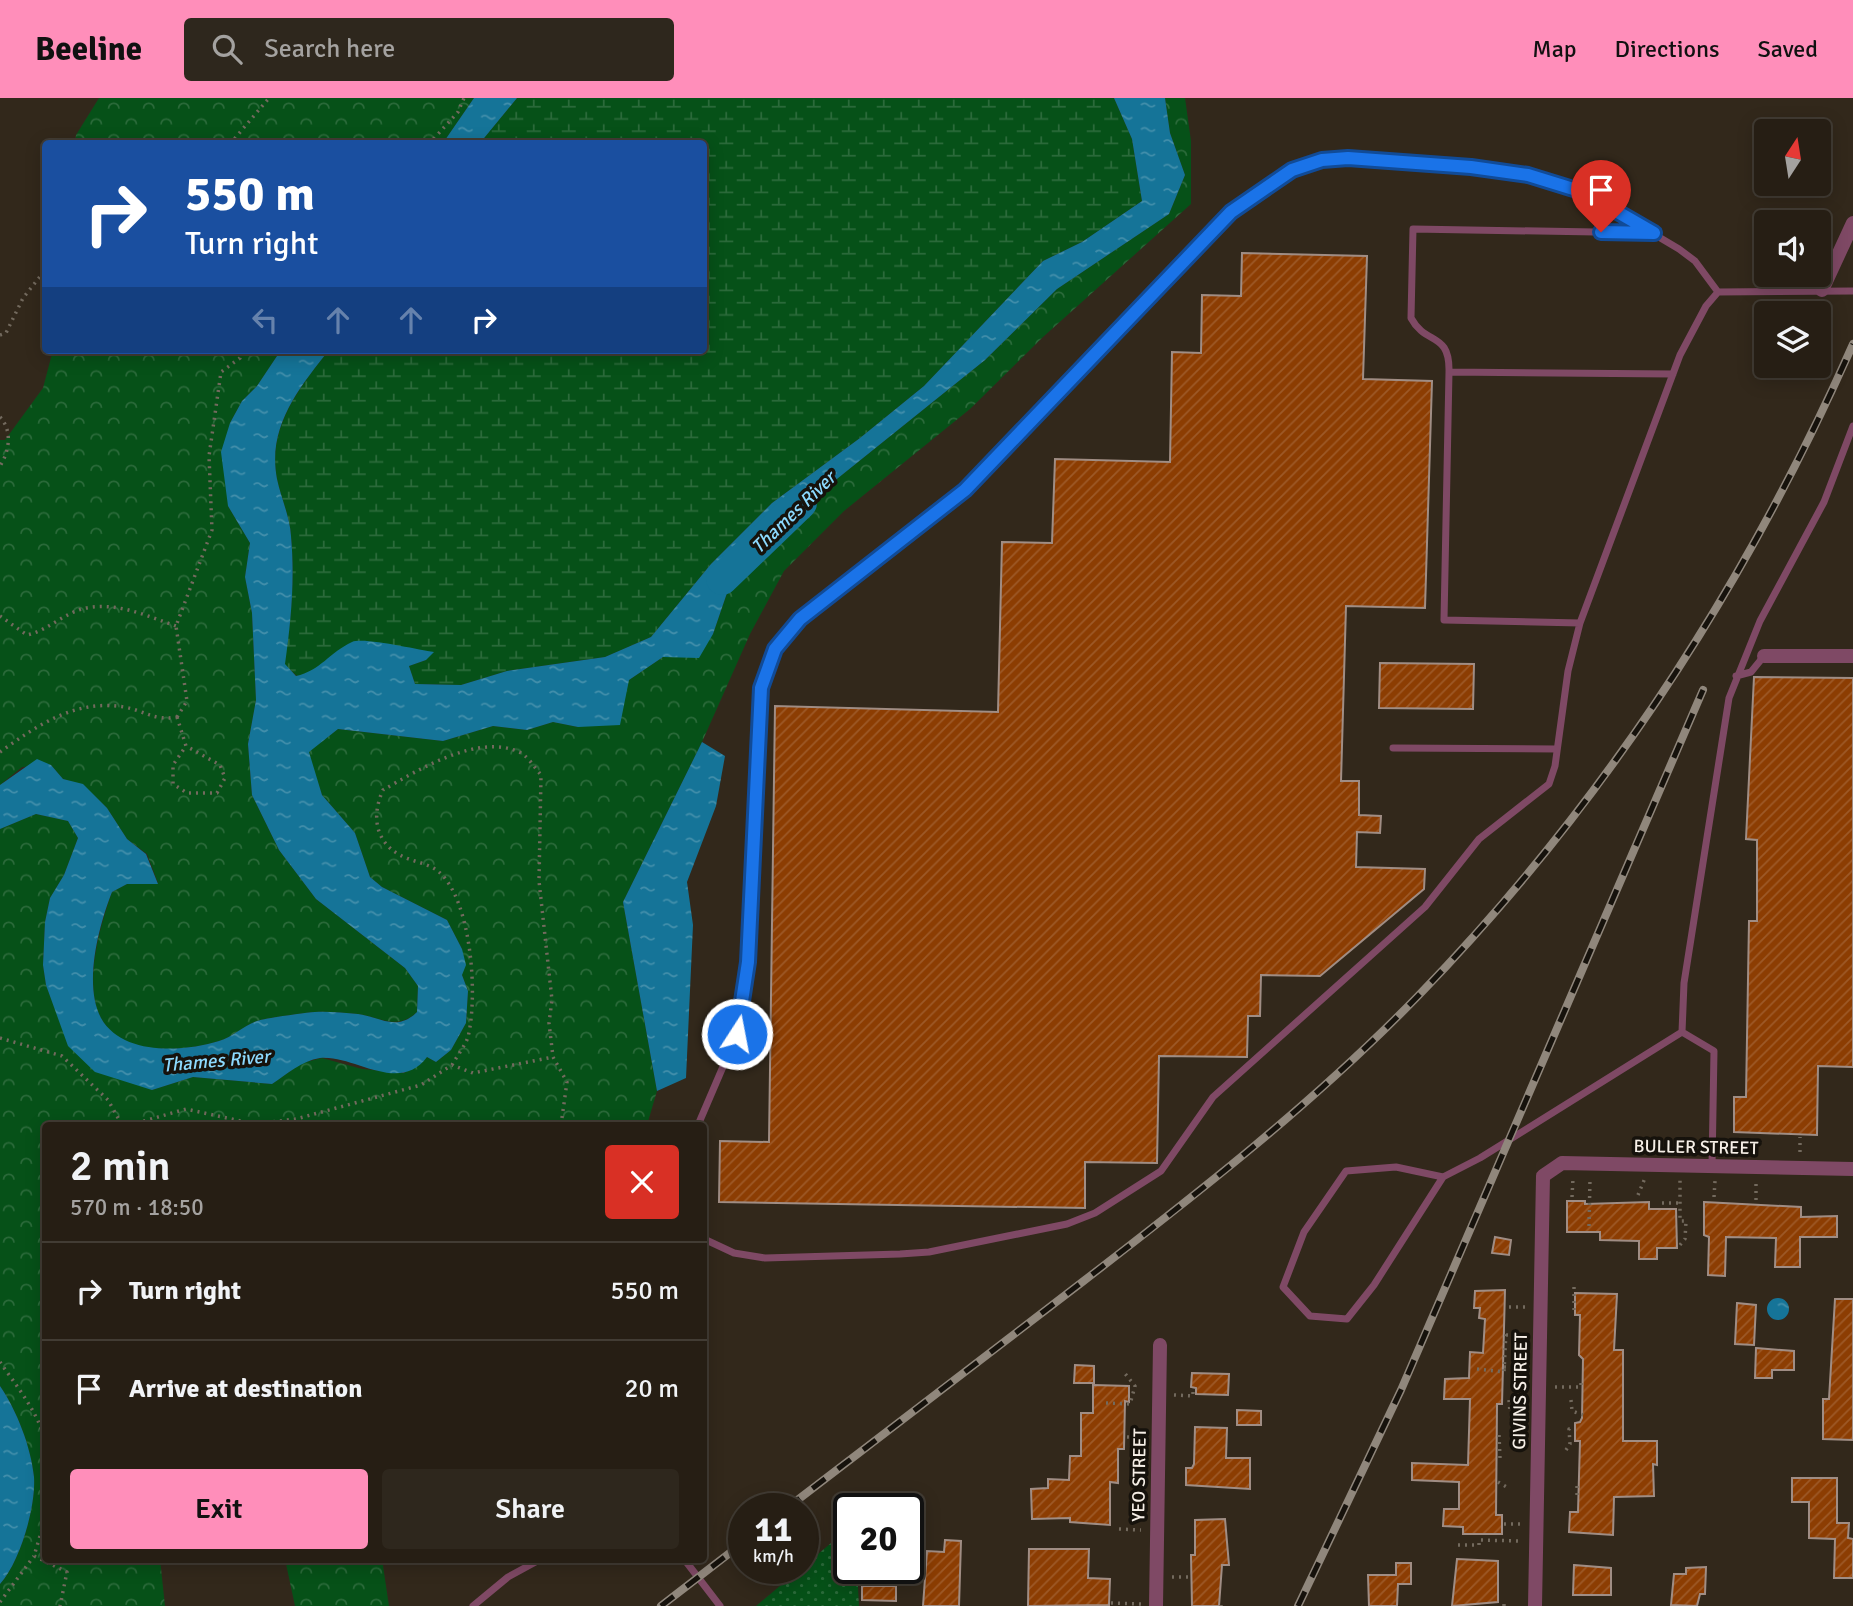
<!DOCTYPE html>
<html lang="en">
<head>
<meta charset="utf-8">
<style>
  body { margin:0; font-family:Signika,sans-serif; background:#2e271d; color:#f1f3f6; height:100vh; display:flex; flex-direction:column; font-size:26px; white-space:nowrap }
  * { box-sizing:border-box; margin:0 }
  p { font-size:23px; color:#a4a2a0 }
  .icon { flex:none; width:38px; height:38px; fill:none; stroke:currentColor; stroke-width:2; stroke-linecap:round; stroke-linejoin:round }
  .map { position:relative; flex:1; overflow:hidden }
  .drawer { position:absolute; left:42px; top:1024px; width:665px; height:441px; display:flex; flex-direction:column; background:#261e14; border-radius:7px; box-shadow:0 4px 18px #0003,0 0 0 2px #423c34 }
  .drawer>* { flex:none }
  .top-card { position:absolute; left:42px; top:42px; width:665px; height:214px; border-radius:7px; box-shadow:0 4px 18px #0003,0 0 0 2px #423c34; background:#1a4fa0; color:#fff; overflow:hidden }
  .needle { width:46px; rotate:12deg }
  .fabs { position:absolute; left:1754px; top:21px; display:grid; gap:14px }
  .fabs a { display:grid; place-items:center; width:77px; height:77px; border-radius:7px; background:#261e14; box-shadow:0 4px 18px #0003,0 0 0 2px #423c34; font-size:35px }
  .speed { position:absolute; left:728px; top:1395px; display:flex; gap:14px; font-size:35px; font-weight:700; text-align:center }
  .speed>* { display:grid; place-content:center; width:91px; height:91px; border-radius:50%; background:#261e14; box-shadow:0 4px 18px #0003,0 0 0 2px #423c34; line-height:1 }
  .speed small { font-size:18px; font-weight:400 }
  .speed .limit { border:4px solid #111; border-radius:10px; background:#fff; color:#111 }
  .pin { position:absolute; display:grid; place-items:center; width:60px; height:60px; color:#fff; margin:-72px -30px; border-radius:50% 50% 50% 0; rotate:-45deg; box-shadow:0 0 7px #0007 }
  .pin .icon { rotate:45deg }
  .me { position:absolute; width:77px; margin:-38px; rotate:11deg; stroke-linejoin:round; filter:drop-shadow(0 0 5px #0008) }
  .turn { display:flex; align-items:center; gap:24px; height:147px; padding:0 28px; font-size:32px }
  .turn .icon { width:91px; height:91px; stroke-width:2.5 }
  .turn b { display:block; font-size:49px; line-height:60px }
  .lanes { display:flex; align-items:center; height:66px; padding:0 28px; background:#0003; justify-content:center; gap:35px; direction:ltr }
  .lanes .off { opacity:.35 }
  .round { display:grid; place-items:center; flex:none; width:74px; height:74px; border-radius:7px; background:#2e271d }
  .summary { display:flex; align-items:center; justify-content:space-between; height:119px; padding:0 28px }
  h1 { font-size:42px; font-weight:600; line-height:52px }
  .primary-button { display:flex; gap:14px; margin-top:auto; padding:14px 28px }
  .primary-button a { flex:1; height:80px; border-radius:7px; background:#ff8eba; color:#111; font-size:28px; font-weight:600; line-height:80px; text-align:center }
  .primary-button a+a { background:#2e271d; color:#f1f3f6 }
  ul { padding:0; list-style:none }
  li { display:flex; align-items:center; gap:21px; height:98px; padding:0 28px; border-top:2px solid #423c34 }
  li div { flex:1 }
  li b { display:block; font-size:26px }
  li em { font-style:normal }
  header { display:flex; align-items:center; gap:42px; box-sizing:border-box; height:98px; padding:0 35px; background:#ff8eba; color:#111 }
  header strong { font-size:33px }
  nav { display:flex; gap:38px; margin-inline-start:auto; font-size:24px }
  .search { width:490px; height:63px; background:#2e271d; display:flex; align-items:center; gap:18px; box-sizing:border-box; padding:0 24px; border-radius:7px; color:#a4a2a0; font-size:26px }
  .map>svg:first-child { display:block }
  .green { fill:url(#green-dots) }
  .forest { fill:url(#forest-crowns) }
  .wetland { fill:url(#wetland-marsh) }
  .water { fill:url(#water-ripples) }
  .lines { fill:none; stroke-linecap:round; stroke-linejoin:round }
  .river { stroke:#157498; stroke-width:32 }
  .building { fill:url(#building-hatch); stroke:#a08d84; stroke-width:2 }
  .path { stroke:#736a5e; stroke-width:3.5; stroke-dasharray:2 5; stroke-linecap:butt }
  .lane { stroke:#7f4965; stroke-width:7 }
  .street { stroke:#7f4965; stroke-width:14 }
  .rail-casing { stroke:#90877c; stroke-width:8 }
  .rail { stroke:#16120c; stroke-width:5; stroke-dasharray:16; stroke-linecap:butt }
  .route-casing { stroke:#114b97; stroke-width:18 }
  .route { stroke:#1a73e8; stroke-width:12 }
  .labels { text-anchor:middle; stroke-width:7; stroke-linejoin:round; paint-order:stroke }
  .street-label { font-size:18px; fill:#f6efe7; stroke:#16120c }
  .water-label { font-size:19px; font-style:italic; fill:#8cd9fe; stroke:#16120c }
</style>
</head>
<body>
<header>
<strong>Beeline</strong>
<div class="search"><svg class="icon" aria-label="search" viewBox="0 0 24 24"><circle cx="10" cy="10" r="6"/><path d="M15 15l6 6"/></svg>Search here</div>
<nav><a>Map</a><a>Directions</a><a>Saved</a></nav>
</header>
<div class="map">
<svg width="1853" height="1508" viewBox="0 0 1853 1508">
  <defs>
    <pattern id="green-dots" width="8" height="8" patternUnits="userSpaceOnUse" patternTransform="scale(1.75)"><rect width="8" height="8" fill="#065118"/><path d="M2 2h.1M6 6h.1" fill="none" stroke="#2b6a3a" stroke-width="1.8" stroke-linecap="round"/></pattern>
    <pattern id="forest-crowns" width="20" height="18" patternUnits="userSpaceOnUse" patternTransform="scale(1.75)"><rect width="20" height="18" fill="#065118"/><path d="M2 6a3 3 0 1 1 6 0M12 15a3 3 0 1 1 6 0" fill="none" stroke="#2b6a3a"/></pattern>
    <pattern id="wetland-marsh" width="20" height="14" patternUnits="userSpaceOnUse" patternTransform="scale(1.75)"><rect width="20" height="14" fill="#065118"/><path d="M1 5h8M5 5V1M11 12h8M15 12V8" fill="none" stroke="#2b6a3a"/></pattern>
    <pattern id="water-ripples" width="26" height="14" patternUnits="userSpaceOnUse" patternTransform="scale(1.75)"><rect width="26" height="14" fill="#157498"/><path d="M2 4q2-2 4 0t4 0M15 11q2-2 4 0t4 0" fill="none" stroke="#438fab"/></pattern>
    <pattern id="building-hatch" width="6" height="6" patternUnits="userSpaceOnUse" patternTransform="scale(1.75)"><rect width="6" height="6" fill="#8c3d02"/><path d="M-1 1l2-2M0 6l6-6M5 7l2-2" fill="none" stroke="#9d5927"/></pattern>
  </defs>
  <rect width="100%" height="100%" fill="#32281b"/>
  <!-- green -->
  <path class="green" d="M849 1430V1470H857L859 1508H756Z"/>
  <!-- forest -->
  <path class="forest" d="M99 0H474L443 45H75L76 37Z
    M1165 0H1185L1191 43V106L1043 239 970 311 844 413 784 473 750 536 702 644 623 804 657 993 647 1027H46V1461H160L165 1508H0V1486C20 1464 36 1409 34 1379 31 1349 17 1313 0 1288V731L36 716 68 723 78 740 64 777 50 800 45 824 43 867 46 887 57 916 152 992 193 979 272 986 302 965 322 960 362 971 404 975 427 959 436 964 451 952 466 925 468 893 462 877V851L447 822 382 789 370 779 355 735 322 697 308 654 338 631 443 643 493 628 527 632 553 624 578 629 629 582 663 559 713 536 727 495 756 446 985 262 1057 191 1169 116 1185 77 1170 35Z
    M53 252H281L257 288 242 303 230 325 228 408 250 445 245 479 252 515 256 602 248 646 252 697 279 752 316 801 405 870 418 888 417 914C397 933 380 919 358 916 344 915 328 913 315 914 303 915 266 920 257 923 243 928 233 939 219 943 184 954 122 959 101 920 83 886 100 828 112 794L127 786 158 785 147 756 127 741 107 710 83 687 63 681 51 667 22 669 0 687V342H5L43 290Z
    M285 1461H382L389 1508H295Z"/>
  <!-- wetland -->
  <path class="wetland" d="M517 0H1114L1132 41 1142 103 1082 144 1043 163 924 288 860 340 772 405 711 466 651 539 605 559 507 573 461 587 415 586 409 568 426 562 336 554 314 574 297 578 284 566C291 523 295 482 291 438 290 419 281 400 277 381 267 330 299 290 329 252H704V46L480 45Z"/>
  <!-- water -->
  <path class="water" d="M474 0H517L480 45H443Z
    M1114 0H1165L1170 35 1185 77 1169 116 1057 191 985 262 756 446 727 495 713 536 699 560 663 559 629 582 620 627 578 629 553 624 527 632 493 628 443 643 338 631 309 654 322 697 355 735 370 779 382 789 447 822 462 851 466 867 462 877 468 893 466 925 451 952 436 964 427 959C399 997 353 956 320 960 301 963 287 976 272 986L193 979 152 992 95 974 68 948 46 887 43 867 45 824 50 800 64 777 78 740 68 723 36 716 0 731V687L37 661 51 667 63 681 83 686 107 710 127 741 146 756 158 786H127L112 794C99 827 83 886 101 920 122 958 184 954 219 943 233 939 243 928 257 923 266 920 303 915 315 914 328 913 344 915 358 916 380 919 397 934 417 914L418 888 405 870 316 801 279 752 252 697 248 646 256 602 252 515 245 479 250 445 228 408 221 354 230 325 242 303 257 288 281 252H329C299 290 267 329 277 381 281 400 290 419 291 438 295 482 291 523 285 566L296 578C320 573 330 554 352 544 365 539 417 552 434 554L426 562 409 568 415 586 461 587 507 573 605 559 651 539 711 466 772 405 860 340 924 288 1043 163 1082 144 1142 103 1132 41Z
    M702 644 725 658 716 708 687 784 693 827 686 980 657 993 623 804Z
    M1767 1211a11 11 0 1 1 22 0a11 11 0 1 1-22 0Z
    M0 1288C17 1313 31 1349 34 1379 36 1409 20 1464 0 1486Z"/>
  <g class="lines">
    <!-- river -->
    <path class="river" d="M722 481 801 405"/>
  </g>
  <!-- building -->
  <path class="building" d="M1242 155 1367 158 1363 281 1432 283 1425 510 1346 508 1341 683H1359V717L1381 718 1380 735 1357 734 1356 769 1425 771 1424 791 1320 878 1261 877 1260 918H1248L1247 959 1159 958 1157 1065 1085 1064V1110L719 1104 720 1043 769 1044 775 608 998 614 1002 444 1052 445 1055 361 1170 364 1172 254 1201 255 1202 197 1241 198Z
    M1380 565 1474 566 1473 611 1379 610Z
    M1754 579 1853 580V969L1818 968 1817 1037 1734 1034V999H1746L1749 823H1757V742L1746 741Z
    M1567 1103H1585V1106L1649 1104V1111H1676L1677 1150H1657V1161H1639V1143L1600 1142V1134H1567Z
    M1704 1104 1801 1109V1119L1837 1118V1139H1800V1169H1775L1776 1140 1726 1139 1725 1178 1708 1177 1709 1139 1704 1137Z
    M1495 1139 1511 1142 1509 1157 1492 1155Z
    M1505 1192 1502 1306H1497L1496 1417H1502V1436H1463V1429L1443 1428 1444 1411H1459V1384L1412 1382V1365L1468 1367 1470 1301H1444L1445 1281 1469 1280 1470 1254 1483 1255 1485 1221 1479 1220 1480 1210H1474L1475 1193Z
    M1575 1195 1617 1196 1614 1252H1623V1343H1657V1367L1653 1366 1654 1398 1614 1399 1613 1437 1569 1434 1570 1414H1578L1580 1343H1575V1325L1580 1324 1582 1320 1583 1261 1579 1257 1580 1217H1575Z
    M1835 1201H1853V1342L1823 1341V1301H1829Z
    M1737 1205 1756 1207 1754 1247 1735 1246Z
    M1756 1250 1794 1253V1272H1772V1280H1755Z
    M1075 1267 1094 1268V1285H1074Z
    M1192 1275 1229 1276 1228 1297 1196 1296V1290L1191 1289Z
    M1093 1287 1129 1288V1304L1125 1303 1124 1351H1118V1385L1110 1384V1427L1070 1424V1420L1032 1421 1031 1391 1048 1390V1381L1069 1382 1070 1358H1081V1315H1093Z
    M1237 1312 1261 1313V1327H1237Z
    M1195 1329 1227 1330 1226 1360H1250V1391L1186 1387V1370H1192L1194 1366Z
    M1792 1380H1837V1425H1849L1848 1440 1853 1441V1480H1834L1835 1441 1809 1440V1404H1792Z
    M1225 1421 1229 1467H1222L1219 1508H1192L1191 1457H1195V1422Z
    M945 1442 961 1443 959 1508H923L927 1453 944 1454Z
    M1029 1451H1089L1088 1480 1110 1481 1109 1507 1028 1508Z
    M1457 1461 1498 1463V1504L1452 1508Z
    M1396 1465H1411V1486H1398L1397 1508H1369L1368 1477H1396Z
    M1574 1467 1611 1470V1497H1573Z
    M1706 1469 1705 1496H1700L1697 1508 1671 1507 1674 1476H1686V1470Z
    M862 1488H896V1503L862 1502Z"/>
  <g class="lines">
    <!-- path -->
    <path class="path" d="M230 46 269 0
      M429 46 458 14 464 0
      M0 237 6 235 23 200 46 171
      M0 319C13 333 9 354 0 368
      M0 518 27 537C49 532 65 514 86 510 118 504 147 518 176 528
      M177 619 187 603 176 528 212 432 209 358 221 274 240 260 241 252
      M177 619 186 648 173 667V686L187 695H217L225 680 220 667 186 648
      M0 654C38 627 75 601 124 609 146 613 153 623 177 619
      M0 940 62 958 108 1002 122 1027
      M452 967C457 958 465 948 468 939 478 899 472 803 439 774 429 765 412 764 400 757 374 743 372 716 383 692 418 672 478 635 519 654 527 657 535 670 541 677L539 783 552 902 549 925 553 959 567 984 561 1027
      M130 1027 186 1011 254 1026 296 1021 421 987 452 967 473 975 553 959
      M1800 1054V1039
      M1638 1097 1645 1080
      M1572 1099 1573 1080
      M1714 1099 1715 1083
      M1756 1102V1083
      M1662 1105H1680
      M1589 1128 1590 1081
      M1680 1147 1685 1141 1686 1123H1680V1082
      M1509 1209H1525
      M1574 1212V1188
      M1506 1237 1525 1238
      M0 1264C17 1289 40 1316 46 1347
      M1504 1269 1523 1270
      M1477 1271 1504 1274 1506 1233
      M1555 1289H1581V1282
      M1174 1297 1193 1298V1291
      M1509 1302 1510 1314
      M1571 1302 1572 1313 1583 1317
      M1106 1305 1130 1306 1135 1288 1123 1273
      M1499 1337 1500 1360
      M1127 1339 1146 1340
      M1566 1352 1570 1346 1569 1331H1573
      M1498 1384 1510 1391
      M1577 1397V1383
      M46 1418 34 1458 67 1474 60 1508
      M1504 1426H1523
      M1119 1431 1141 1432
      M1458 1447H1479V1442L1521 1443
      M1172 1479H1188
      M0 1504 34 1458
      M1111 1505 1141 1506
      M1221 1508V1507
      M1504 1508V1503"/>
    <!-- lane -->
    <path class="lane" d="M1449 274C1450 233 1426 248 1411 220L1413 131 1654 135
      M1580 525 1444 522 1449 274 1673 276
      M1736 578 1751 574 1764 558
      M1393 650 1557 651
      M1682 934 1714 953 1712 1068
      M698 1027 737 936 748 865 761 590 775 551 800 521 965 392 1231 114 1292 72 1322 62 1379 60 1471 69 1556 84 1583 94 1679 151 1695 163 1718 194
      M1443 1079 1396 1069 1346 1073 1304 1134 1283 1189 1310 1218 1347 1221 1374 1187 1443 1079 1480 1060 1682 934 1684 885 1729 600 1760 523 1824 404 1853 328
      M704 1141 734 1155 765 1160 900 1156 929 1154 1067 1126 1095 1115 1161 1073 1213 999 1425 809 1479 741 1549 686 1555 668 1568 573 1580 525 1680 257 1706 208 1718 194 1853 193
      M684 1461 720 1508
      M473 1508 508 1479 541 1461"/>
    <!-- street -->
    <path class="street" d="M1822 192 1853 125
      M1764 558H1853
      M1156 1508 1160 1247
      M1535 1508 1543 1078 1562 1065 1853 1071"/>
    <!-- rail casing -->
    <g class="rail-casing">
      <path id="rail" d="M787 1410C885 1335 983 1260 1081 1185 1198 1095 1315 1004 1418 898 1603 707 1746 488 1853 246
        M661 1508 744 1444
        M1298 1508 1401 1292 1703 592"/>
    </g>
    <!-- rail -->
    <use href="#rail" class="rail"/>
  </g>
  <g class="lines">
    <!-- route casing -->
    <g class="route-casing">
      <path id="route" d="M737 936 748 864 761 590 775 551 800 521 965 392 1231 114 1292 72 1322 62 1348 60 1471 69 1528 77 1583 94 1654 135 1601 134"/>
    </g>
    <!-- route -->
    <use href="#route" class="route"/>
  </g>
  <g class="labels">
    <!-- street labels -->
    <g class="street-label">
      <text transform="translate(1696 1049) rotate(1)" y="6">BULLER STREET</text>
      <text transform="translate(1520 1293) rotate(-89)" y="6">GIVINS STREET</text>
      <text transform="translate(1139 1377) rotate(-89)" y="6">YEO STREET</text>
    </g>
    <!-- water labels -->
    <g class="water-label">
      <text transform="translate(793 414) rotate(-44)" y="7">Thames River</text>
      <text transform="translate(216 962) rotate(-5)" y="7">Thames River</text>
    </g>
  </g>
</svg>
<div class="fabs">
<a><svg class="needle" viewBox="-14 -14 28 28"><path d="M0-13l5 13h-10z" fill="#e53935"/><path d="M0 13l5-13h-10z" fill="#a4a2a0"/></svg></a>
<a><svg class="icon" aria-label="sound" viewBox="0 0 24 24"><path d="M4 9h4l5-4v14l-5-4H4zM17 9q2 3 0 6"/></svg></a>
<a><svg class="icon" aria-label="layers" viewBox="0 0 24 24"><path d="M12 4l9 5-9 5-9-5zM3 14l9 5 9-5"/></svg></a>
</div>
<div class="speed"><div>11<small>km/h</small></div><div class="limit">20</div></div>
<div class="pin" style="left:1601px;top:134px;background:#d93025"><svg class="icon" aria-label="arrive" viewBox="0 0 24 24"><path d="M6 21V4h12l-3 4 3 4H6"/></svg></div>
<svg class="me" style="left:737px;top:936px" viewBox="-20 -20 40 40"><circle r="17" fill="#1a73e8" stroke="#fff" stroke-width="3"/><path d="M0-11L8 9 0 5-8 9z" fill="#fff"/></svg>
<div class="top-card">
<div class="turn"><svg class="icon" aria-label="right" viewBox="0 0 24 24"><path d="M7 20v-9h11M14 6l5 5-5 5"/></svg><div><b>550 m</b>Turn right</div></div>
<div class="lanes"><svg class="icon off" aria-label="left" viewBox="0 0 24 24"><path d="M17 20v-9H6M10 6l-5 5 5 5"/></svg><svg class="icon off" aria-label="ahead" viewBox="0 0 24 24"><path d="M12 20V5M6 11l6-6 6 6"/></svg><svg class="icon off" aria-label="ahead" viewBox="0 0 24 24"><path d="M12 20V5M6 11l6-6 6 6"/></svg><svg class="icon" aria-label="right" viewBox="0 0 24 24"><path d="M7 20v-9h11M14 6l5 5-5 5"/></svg></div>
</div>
<section class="drawer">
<div class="summary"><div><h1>2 min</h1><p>570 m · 18:50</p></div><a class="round" style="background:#d93025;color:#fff"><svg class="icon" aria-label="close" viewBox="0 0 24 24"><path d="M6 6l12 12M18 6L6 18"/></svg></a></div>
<ul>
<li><svg class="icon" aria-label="right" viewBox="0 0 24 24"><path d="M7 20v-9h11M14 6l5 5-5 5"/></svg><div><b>Turn right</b></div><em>550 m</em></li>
<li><svg class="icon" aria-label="arrive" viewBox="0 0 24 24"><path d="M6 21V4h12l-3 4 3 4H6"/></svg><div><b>Arrive at destination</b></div><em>20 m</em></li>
</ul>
<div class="primary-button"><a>Exit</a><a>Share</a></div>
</section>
</div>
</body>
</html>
